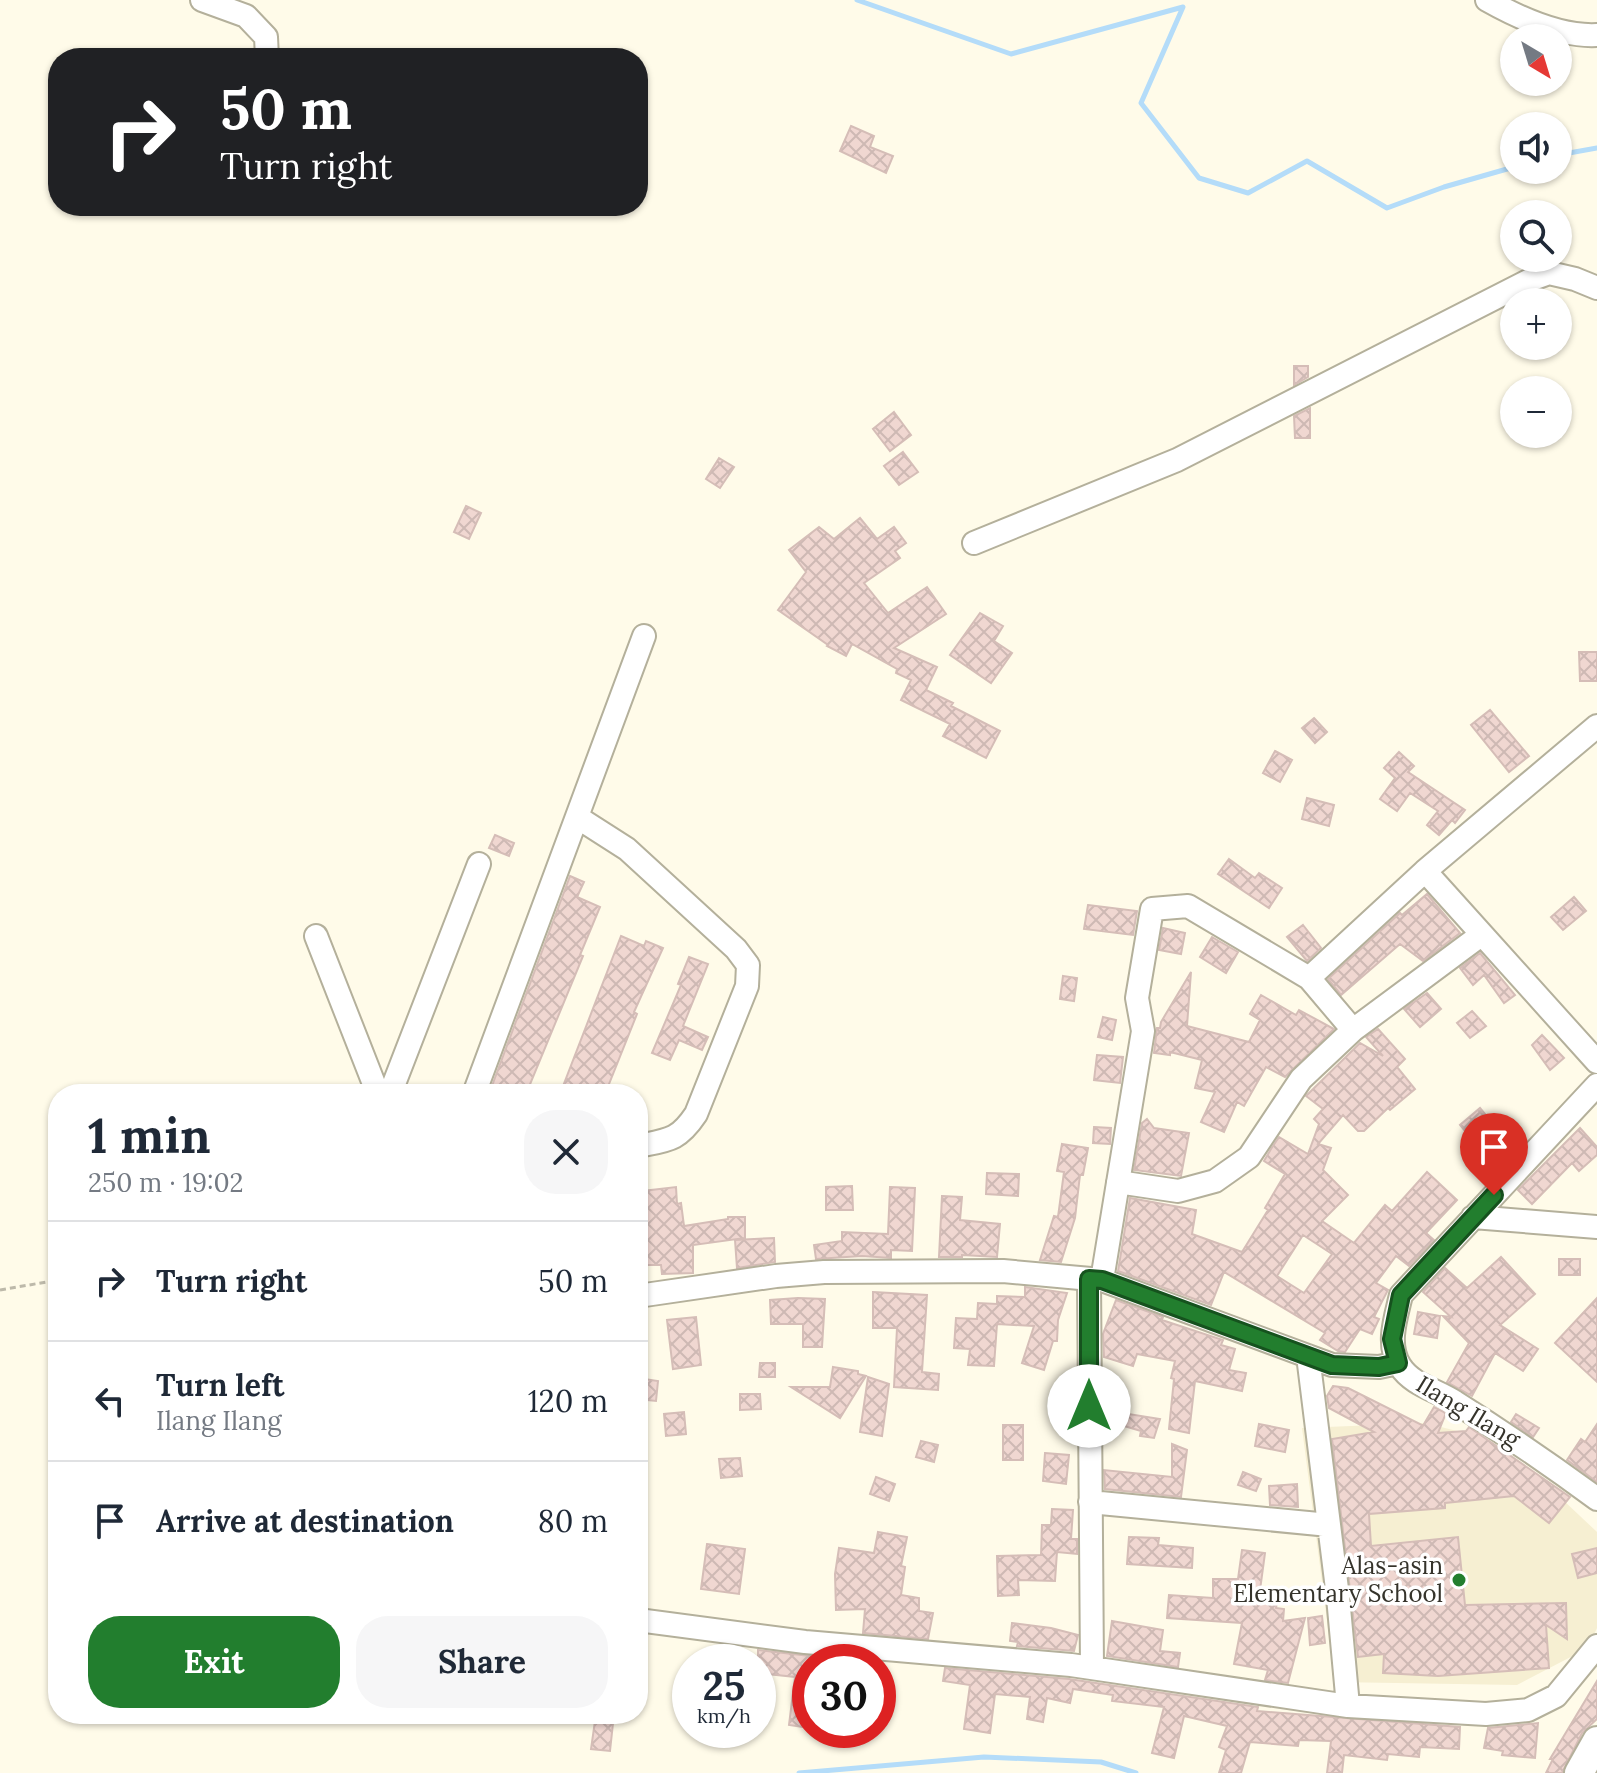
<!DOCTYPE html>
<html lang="en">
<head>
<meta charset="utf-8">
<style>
  body { margin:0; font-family:Lora,serif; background:#f6f6f7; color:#1f2937; height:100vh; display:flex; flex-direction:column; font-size:30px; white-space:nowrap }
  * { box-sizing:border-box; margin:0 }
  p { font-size:26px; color:#747a83 }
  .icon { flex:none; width:44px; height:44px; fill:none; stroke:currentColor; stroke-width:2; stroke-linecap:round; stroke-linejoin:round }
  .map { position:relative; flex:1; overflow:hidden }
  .drawer { position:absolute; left:48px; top:1084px; width:600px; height:640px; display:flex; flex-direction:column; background:#fff; border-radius:32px; box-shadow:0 2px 6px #0004 }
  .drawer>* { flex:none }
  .top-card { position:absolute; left:48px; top:48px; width:600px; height:168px; border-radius:32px; box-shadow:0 2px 6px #0004; background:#202124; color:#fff; overflow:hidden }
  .needle { width:52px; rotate:142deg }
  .controls { position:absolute; left:1500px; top:24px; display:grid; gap:16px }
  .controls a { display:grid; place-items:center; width:72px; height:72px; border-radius:50%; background:#fff; box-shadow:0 2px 6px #0004; font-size:40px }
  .speed { position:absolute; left:672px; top:1644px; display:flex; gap:16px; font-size:40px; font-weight:700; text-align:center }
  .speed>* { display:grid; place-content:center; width:104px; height:104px; border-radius:50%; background:#fff; box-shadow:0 2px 6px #0004; line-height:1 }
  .speed small { font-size:20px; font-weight:400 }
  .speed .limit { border:12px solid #d22; background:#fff; color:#111 }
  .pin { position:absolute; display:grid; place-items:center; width:68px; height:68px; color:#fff; margin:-82px -34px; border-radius:50% 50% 50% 0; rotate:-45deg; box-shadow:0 0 8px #0007 }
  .pin .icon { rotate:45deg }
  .me { position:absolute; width:88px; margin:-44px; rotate:0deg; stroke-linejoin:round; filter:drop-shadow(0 0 6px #0008) }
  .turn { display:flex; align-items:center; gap:28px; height:168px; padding:0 40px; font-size:36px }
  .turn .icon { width:104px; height:104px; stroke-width:2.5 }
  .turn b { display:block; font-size:56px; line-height:68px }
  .round { display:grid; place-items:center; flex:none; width:84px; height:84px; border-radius:32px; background:#f6f6f7 }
  .head { display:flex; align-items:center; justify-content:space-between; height:136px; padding:0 40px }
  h1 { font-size:48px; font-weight:700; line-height:60px }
  .cta { display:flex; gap:16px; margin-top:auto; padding:16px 40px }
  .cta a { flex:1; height:92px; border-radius:32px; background:#227e2e; color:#fff; font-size:32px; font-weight:700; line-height:92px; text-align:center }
  .cta a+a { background:#f6f6f7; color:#1f2937 }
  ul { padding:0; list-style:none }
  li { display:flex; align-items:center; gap:24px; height:120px; padding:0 40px; border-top:2px solid #e0e1e3 }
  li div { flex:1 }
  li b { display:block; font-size:30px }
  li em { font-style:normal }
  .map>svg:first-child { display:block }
  .built { fill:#f6efd2 }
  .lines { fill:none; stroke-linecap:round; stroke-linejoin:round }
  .stream { stroke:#b4dcf9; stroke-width:5 }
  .building { fill:url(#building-cross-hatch); stroke:#d5bdb7; stroke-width:2; fill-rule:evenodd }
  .minor-casing { stroke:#b4b09b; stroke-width:26 }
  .major-casing { stroke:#b4b09b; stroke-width:32 }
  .path { stroke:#bdb9aa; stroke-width:3; stroke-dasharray:6 4; stroke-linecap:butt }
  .minor { stroke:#fff; stroke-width:22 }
  .major { stroke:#fff; stroke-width:28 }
  .route-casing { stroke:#16521e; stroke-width:20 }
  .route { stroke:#227e2e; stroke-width:14 }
  .poi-dot { fill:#227e2e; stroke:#fff; stroke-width:3 }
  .labels { text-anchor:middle; stroke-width:7; stroke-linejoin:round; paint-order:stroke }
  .street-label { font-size:24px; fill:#35332b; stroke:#fff }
  .poi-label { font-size:24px; fill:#35332b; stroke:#fff; text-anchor:end }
</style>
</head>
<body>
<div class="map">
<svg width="1597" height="1773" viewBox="0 0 1597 1773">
  <defs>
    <pattern id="building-cross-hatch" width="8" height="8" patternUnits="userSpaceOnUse" patternTransform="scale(2)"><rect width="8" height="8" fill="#f0d7d1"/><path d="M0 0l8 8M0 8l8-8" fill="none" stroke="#ceb9b4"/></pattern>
  </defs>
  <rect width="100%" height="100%" fill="#fffbe9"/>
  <!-- built -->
  <path class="built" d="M1425 1423 1465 1433 1563 1500 1597 1532V1628L1588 1648 1517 1685 1335 1682 1302 1428Z"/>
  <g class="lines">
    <!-- stream -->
    <path class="stream" d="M857 0 1011 54 1183 7 1141 103 1199 178 1248 193 1307 161 1387 208 1444 187 1514 167
      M1558 155 1597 148
      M799 1773 984 1757 1101 1762 1136 1773"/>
  </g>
  <!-- building -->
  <path class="building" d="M851 126 874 136 870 147 893 156 886 173 840 151Z
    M1294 366H1308V377L1294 385Z
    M1310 408V438H1295L1294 416Z
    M894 412 911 435 890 451 873 429Z
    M903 452 918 472 899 485 884 466Z
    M719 458 734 467 720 488 706 479Z
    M466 506 481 513 469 539 454 532Z
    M860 518 877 539 894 527 906 543 895 551 900 558 864 583 888 613 927 587 946 614 894 648 937 667 926 690 953 703 951 706 1000 731 986 758 943 736 950 724 901 700 911 680 896 673 897 669 852 644 846 656 827 646 828 645 778 610 806 572 789 550 819 527 834 539Z
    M980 613 1003 626 994 641 1012 653 991 683 950 655Z
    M1579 652H1597V681H1580Z
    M1490 710 1529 756 1509 772 1471 725Z
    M1314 718 1327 732 1315 743 1302 728Z
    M1275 751 1292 760 1280 782 1263 773Z
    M1399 752 1414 766 1408 772 1465 810 1455 823 1452 820 1439 835 1427 825 1438 811 1410 793 1397 811 1380 799 1395 778 1384 768Z
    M1307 798 1334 805 1329 826 1302 819Z
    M495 835 514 843 509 856 489 848Z
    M1229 859 1255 878 1259 873 1282 888 1269 908 1218 874Z
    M570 876 584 882 577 897 600 907 580 955 583 956 526 1094H489Z
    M1427 894 1460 933 1423 961 1400 944 1341 995 1328 979 1400 913 1402 915Z
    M1574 897 1586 911 1563 930 1551 917Z
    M1088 905 1137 911 1133 935 1084 929Z
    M1303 925 1321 948 1307 961 1287 937Z
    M1163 928 1185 933 1181 954 1159 950Z
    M621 936 644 946 646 941 663 948 634 1012 637 1014 605 1094H560Z
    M1212 937 1238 952 1226 973 1200 957Z
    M1480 953 1515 995 1504 1003 1484 975 1473 985 1460 968Z
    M689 957 708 964 683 1026 708 1037 702 1050 679 1040 670 1060 652 1053 681 985 678 984Z
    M1191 972 1187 1026 1249 1042 1260 1020 1250 1014 1261 995 1296 1015 1299 1010 1334 1029 1285 1077 1266 1067 1244 1106 1237 1102 1224 1132 1201 1122 1215 1092 1195 1088 1202 1060 1170 1052V1055L1154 1053 1157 1028H1160L1161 1022Z
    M1063 976 1077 978 1074 1001 1060 999Z
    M1427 993 1441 1009 1420 1027 1404 1009Z
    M1472 1011 1486 1026 1470 1038 1457 1023Z
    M1103 1017 1116 1020 1112 1040 1098 1037Z
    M1378 1029 1405 1059 1397 1067 1415 1089 1390 1110 1388 1108 1364 1131H1358L1343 1115 1318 1144 1331 1148 1323 1170 1348 1195 1322 1221 1354 1243 1385 1205 1392 1211 1427 1172 1457 1200 1426 1233 1434 1240 1409 1266 1396 1256 1376 1283 1388 1290 1374 1317 1379 1319 1372 1334 1360 1329 1345 1352 1338 1351 1320 1340 1325 1333 1224 1272 1211 1305 1118 1271 1130 1198 1196 1210 1192 1234 1242 1252 1268 1210 1265 1208 1285 1174 1264 1161 1271 1149 1279 1137 1308 1154 1319 1124 1314 1119 1323 1109 1306 1096 1360 1043 1383 1056 1366 1037ZM1303 1235 1332 1254 1304 1293 1277 1276Z
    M1542 1035 1564 1058 1550 1070 1532 1045Z
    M1097 1055 1123 1057 1120 1083 1094 1080Z
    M1480 1108 1503 1136 1483 1153 1460 1125Z
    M1147 1119 1154 1128 1189 1133 1181 1176 1134 1170 1142 1123Z
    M1094 1127 1111 1128 1110 1144 1093 1143Z
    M1580 1128 1597 1147V1155L1579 1171 1572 1163 1532 1204 1518 1190Z
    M1062 1144 1088 1148 1083 1175H1080L1075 1218 1061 1262 1040 1260 1054 1216 1058 1217 1064 1172 1057 1171Z
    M987 1173 1019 1174 1018 1196 986 1194Z
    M852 1186 853 1210H826V1187Z
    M676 1187 677 1204 681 1203 684 1226 728 1219V1217H745V1238L693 1245V1273L662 1274 661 1265H647L643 1191Z
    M890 1187 915 1188 912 1251 891 1250V1258L862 1256 816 1259 814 1245 842 1241V1232L888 1234Z
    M942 1196 962 1197 960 1220 1000 1224 997 1257 962 1255V1257H939Z
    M774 1238 775 1262 737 1268 735 1240Z
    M1501 1257 1535 1294 1500 1325 1538 1349 1523 1371 1495 1353 1472 1396 1447 1382 1469 1343 1443 1316 1451 1317 1423 1292 1445 1268 1467 1288Z
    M1559 1259H1580V1275H1559Z
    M1025 1287 1067 1293 1058 1320 1057 1341H1053L1044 1370 1022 1363 1034 1326 997 1324 994 1366 968 1365 970 1349 954 1348 956 1318 977 1319 978 1303 997 1304V1296L1025 1297Z
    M873 1292 927 1295 922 1372 939 1374 938 1390 894 1387 897 1328H873Z
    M798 1298 825 1299 822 1347H803V1324H771L770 1300Z
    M1597 1298V1382L1555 1343Z
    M1116 1300 1163 1317 1162 1320 1223 1340 1221 1345 1235 1349 1229 1370 1246 1373 1242 1391 1195 1381 1189 1433 1169 1429 1174 1379 1171 1378 1175 1361 1137 1354 1133 1366 1104 1357 1103 1334Z
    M1418 1312 1440 1316 1437 1338 1414 1334Z
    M696 1317 701 1365 673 1369 667 1320Z
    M760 1363H775V1377H759Z
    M833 1367 858 1371V1374L866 1376 840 1418 791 1387H830Z
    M868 1377 889 1384 882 1436 860 1432Z
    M638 1378 658 1381 656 1401 638 1399Z
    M1333 1386 1348 1388 1422 1425 1421 1429 1434 1407 1446 1413 1438 1433 1466 1431 1469 1427 1570 1497 1549 1523 1514 1496 1445 1503V1508L1369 1514 1371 1546 1458 1537 1465 1605 1566 1603 1567 1639 1546 1625 1549 1668 1438 1676 1383 1673 1384 1654 1358 1657 1332 1439 1374 1432 1329 1408 1327 1396Z
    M1111 1389 1127 1394 1122 1413 1160 1419 1154 1438 1140 1436 1141 1431 1104 1420Z
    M740 1394H760L761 1409 740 1410Z
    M684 1412 686 1434 666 1436 664 1414Z
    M1516 1414 1539 1428 1533 1437 1511 1422Z
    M1259 1424 1289 1430 1285 1452 1255 1446Z
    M1597 1424V1482L1567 1460 1581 1439 1585 1442Z
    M1003 1425H1023V1460H1003Z
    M921 1441 938 1445 934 1462 916 1457Z
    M1172 1444 1187 1450 1181 1497 1105 1489 1104 1470 1172 1477Z
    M1045 1453 1069 1455 1066 1484 1043 1481Z
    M740 1458 742 1476 721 1478 719 1459Z
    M1243 1472 1261 1479 1256 1491 1238 1485Z
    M876 1477 895 1484 889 1501 870 1494Z
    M1297 1484 1298 1507 1270 1505 1269 1486Z
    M1052 1509 1073 1510 1071 1539H1077V1554L1057 1552 1055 1581 1018 1580 1019 1595 998 1596 997 1556 1041 1555 1042 1525H1051Z
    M878 1532 907 1537 901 1566 905 1567 901 1595 919 1598V1611L933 1613 928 1639 863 1633 865 1609 836 1610 835 1574 839 1548 874 1553Z
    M1129 1537 1159 1538 1158 1545 1193 1548 1192 1568 1127 1564Z
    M707 1544 745 1549 739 1594 701 1589Z
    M1597 1548V1573L1578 1578 1572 1554Z
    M1242 1550 1265 1553 1260 1590 1279 1592 1276 1608 1284 1609 1283 1621 1305 1618 1288 1683 1265 1680 1268 1670 1234 1664 1242 1623 1167 1618 1169 1595 1213 1598V1579H1238Z
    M1322 1616 1325 1643 1310 1645 1308 1618Z
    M1112 1621 1163 1630 1160 1651 1180 1653 1178 1667 1107 1656Z
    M1012 1623 1051 1628 1078 1635 1074 1651 1017 1646 1018 1642 1010 1641Z
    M758 1650 810 1656V1728L789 1725 795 1677 758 1673Z
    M945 1668 1069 1679 1258 1707 1257 1711 1460 1727 1459 1749 1420 1747 1419 1757 1388 1754 1387 1760 1344 1755 1342 1773H1327L1331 1741 1299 1740 1298 1746 1250 1742 1241 1773H1219L1226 1750 1219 1747 1227 1726 1184 1716 1174 1758 1152 1753 1164 1707 1112 1701 1113 1695 1073 1689 1070 1703 1047 1698 1043 1722 1027 1719 1030 1697 995 1694 990 1733 964 1729 970 1685 943 1681Z
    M1597 1681V1719L1582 1733 1562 1773H1546L1553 1759H1550Z
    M596 1714H614L610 1751 591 1749Z
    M1538 1723 1535 1758 1502 1755 1503 1751 1484 1748 1488 1728Z"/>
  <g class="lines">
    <!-- minor casing -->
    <g class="minor-casing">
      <path id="minor" d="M202 0 246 16 266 37 267 58
        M1487 0C1519 18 1560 37 1597 35
        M974 543 1177 460 1530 280 1549 273 1575 279 1597 288
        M577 817 627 849 736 949 748 965 747 986 696 1114C678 1141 668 1140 638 1146
        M1425 871 1597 1062
        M316 936 378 1094
        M1309 978 1425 871 1597 726
        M1597 1085 1401 1295C1396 1317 1386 1345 1400 1366 1412 1385 1437 1390 1455 1402 1504 1433 1551 1465 1597 1499
        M390 1094 479 864
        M474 1094 644 636
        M1118 1182 1178 1191 1215 1181 1249 1157 1301 1079 1353 1030
        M1473 1217 1597 1227
        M1089 1279 1092 1668
        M1102 1280 1143 1031 1137 998 1152 909 1188 906 1309 978 1353 1030 1481 935
        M638 1296 776 1276 824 1272 1003 1271 1102 1280 1332 1365 1379 1367 1398 1363
        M1308 1356 1338 1597 1348 1706
        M1090 1502 1329 1525
        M638 1620 805 1642 1071 1665 1348 1706 1486 1714 1528 1710 1556 1696 1597 1646"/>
    </g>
    <!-- major casing -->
    <g class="major-casing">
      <path id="major" d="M1579 1773 1597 1741"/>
    </g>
    <!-- path -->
    <path class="path" d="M0 1290 58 1280"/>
    <!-- minor -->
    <use href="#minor" class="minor"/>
    <!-- major -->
    <use href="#major" class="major"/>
  </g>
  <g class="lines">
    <!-- route casing -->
    <g class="route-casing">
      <path id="route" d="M1089 1406V1279L1102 1280 1332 1365 1379 1367 1398 1363 1392 1339 1401 1295 1494 1195"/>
    </g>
    <!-- route -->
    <use href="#route" class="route"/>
  </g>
  <!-- markers -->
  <circle class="poi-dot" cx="1459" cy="1580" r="8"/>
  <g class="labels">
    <!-- street labels -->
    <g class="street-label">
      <text transform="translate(1468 1412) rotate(31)" y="8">Ilang Ilang</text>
    </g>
    <!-- poi labels -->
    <g class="poi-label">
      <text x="1443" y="1574">Alas-asin<tspan x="1443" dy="28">Elementary School</tspan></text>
    </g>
  </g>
</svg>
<div class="controls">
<a><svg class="needle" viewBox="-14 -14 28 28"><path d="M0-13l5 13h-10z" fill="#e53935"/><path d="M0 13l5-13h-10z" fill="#747a83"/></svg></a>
<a><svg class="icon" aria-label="sound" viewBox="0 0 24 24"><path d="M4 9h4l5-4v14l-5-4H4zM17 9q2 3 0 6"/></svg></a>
<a><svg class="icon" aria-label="search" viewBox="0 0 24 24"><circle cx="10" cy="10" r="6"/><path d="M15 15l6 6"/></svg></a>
<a>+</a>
<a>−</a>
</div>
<div class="speed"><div>25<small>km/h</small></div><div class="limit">30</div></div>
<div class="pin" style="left:1494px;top:1195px;background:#d93025"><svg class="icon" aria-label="arrive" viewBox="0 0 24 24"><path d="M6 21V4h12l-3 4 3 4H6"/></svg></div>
<svg class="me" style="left:1089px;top:1406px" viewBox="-20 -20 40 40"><circle r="19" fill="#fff"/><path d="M0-13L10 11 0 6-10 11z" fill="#227e2e"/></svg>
<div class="top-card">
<div class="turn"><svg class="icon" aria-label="right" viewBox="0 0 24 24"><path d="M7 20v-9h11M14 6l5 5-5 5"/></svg><div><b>50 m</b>Turn right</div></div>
</div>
<section class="drawer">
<div class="head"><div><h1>1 min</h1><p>250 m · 19:02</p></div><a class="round"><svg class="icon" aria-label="close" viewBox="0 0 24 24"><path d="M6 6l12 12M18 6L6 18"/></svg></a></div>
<ul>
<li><svg class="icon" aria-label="right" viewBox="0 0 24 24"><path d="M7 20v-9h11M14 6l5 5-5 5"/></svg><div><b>Turn right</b></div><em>50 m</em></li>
<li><svg class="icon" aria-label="left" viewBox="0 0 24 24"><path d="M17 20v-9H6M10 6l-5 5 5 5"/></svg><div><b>Turn left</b><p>Ilang Ilang</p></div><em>120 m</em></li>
<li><svg class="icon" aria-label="arrive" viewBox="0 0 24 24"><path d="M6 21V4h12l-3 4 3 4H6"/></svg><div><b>Arrive at destination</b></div><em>80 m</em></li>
</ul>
<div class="cta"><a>Exit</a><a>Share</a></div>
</section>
</div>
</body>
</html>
